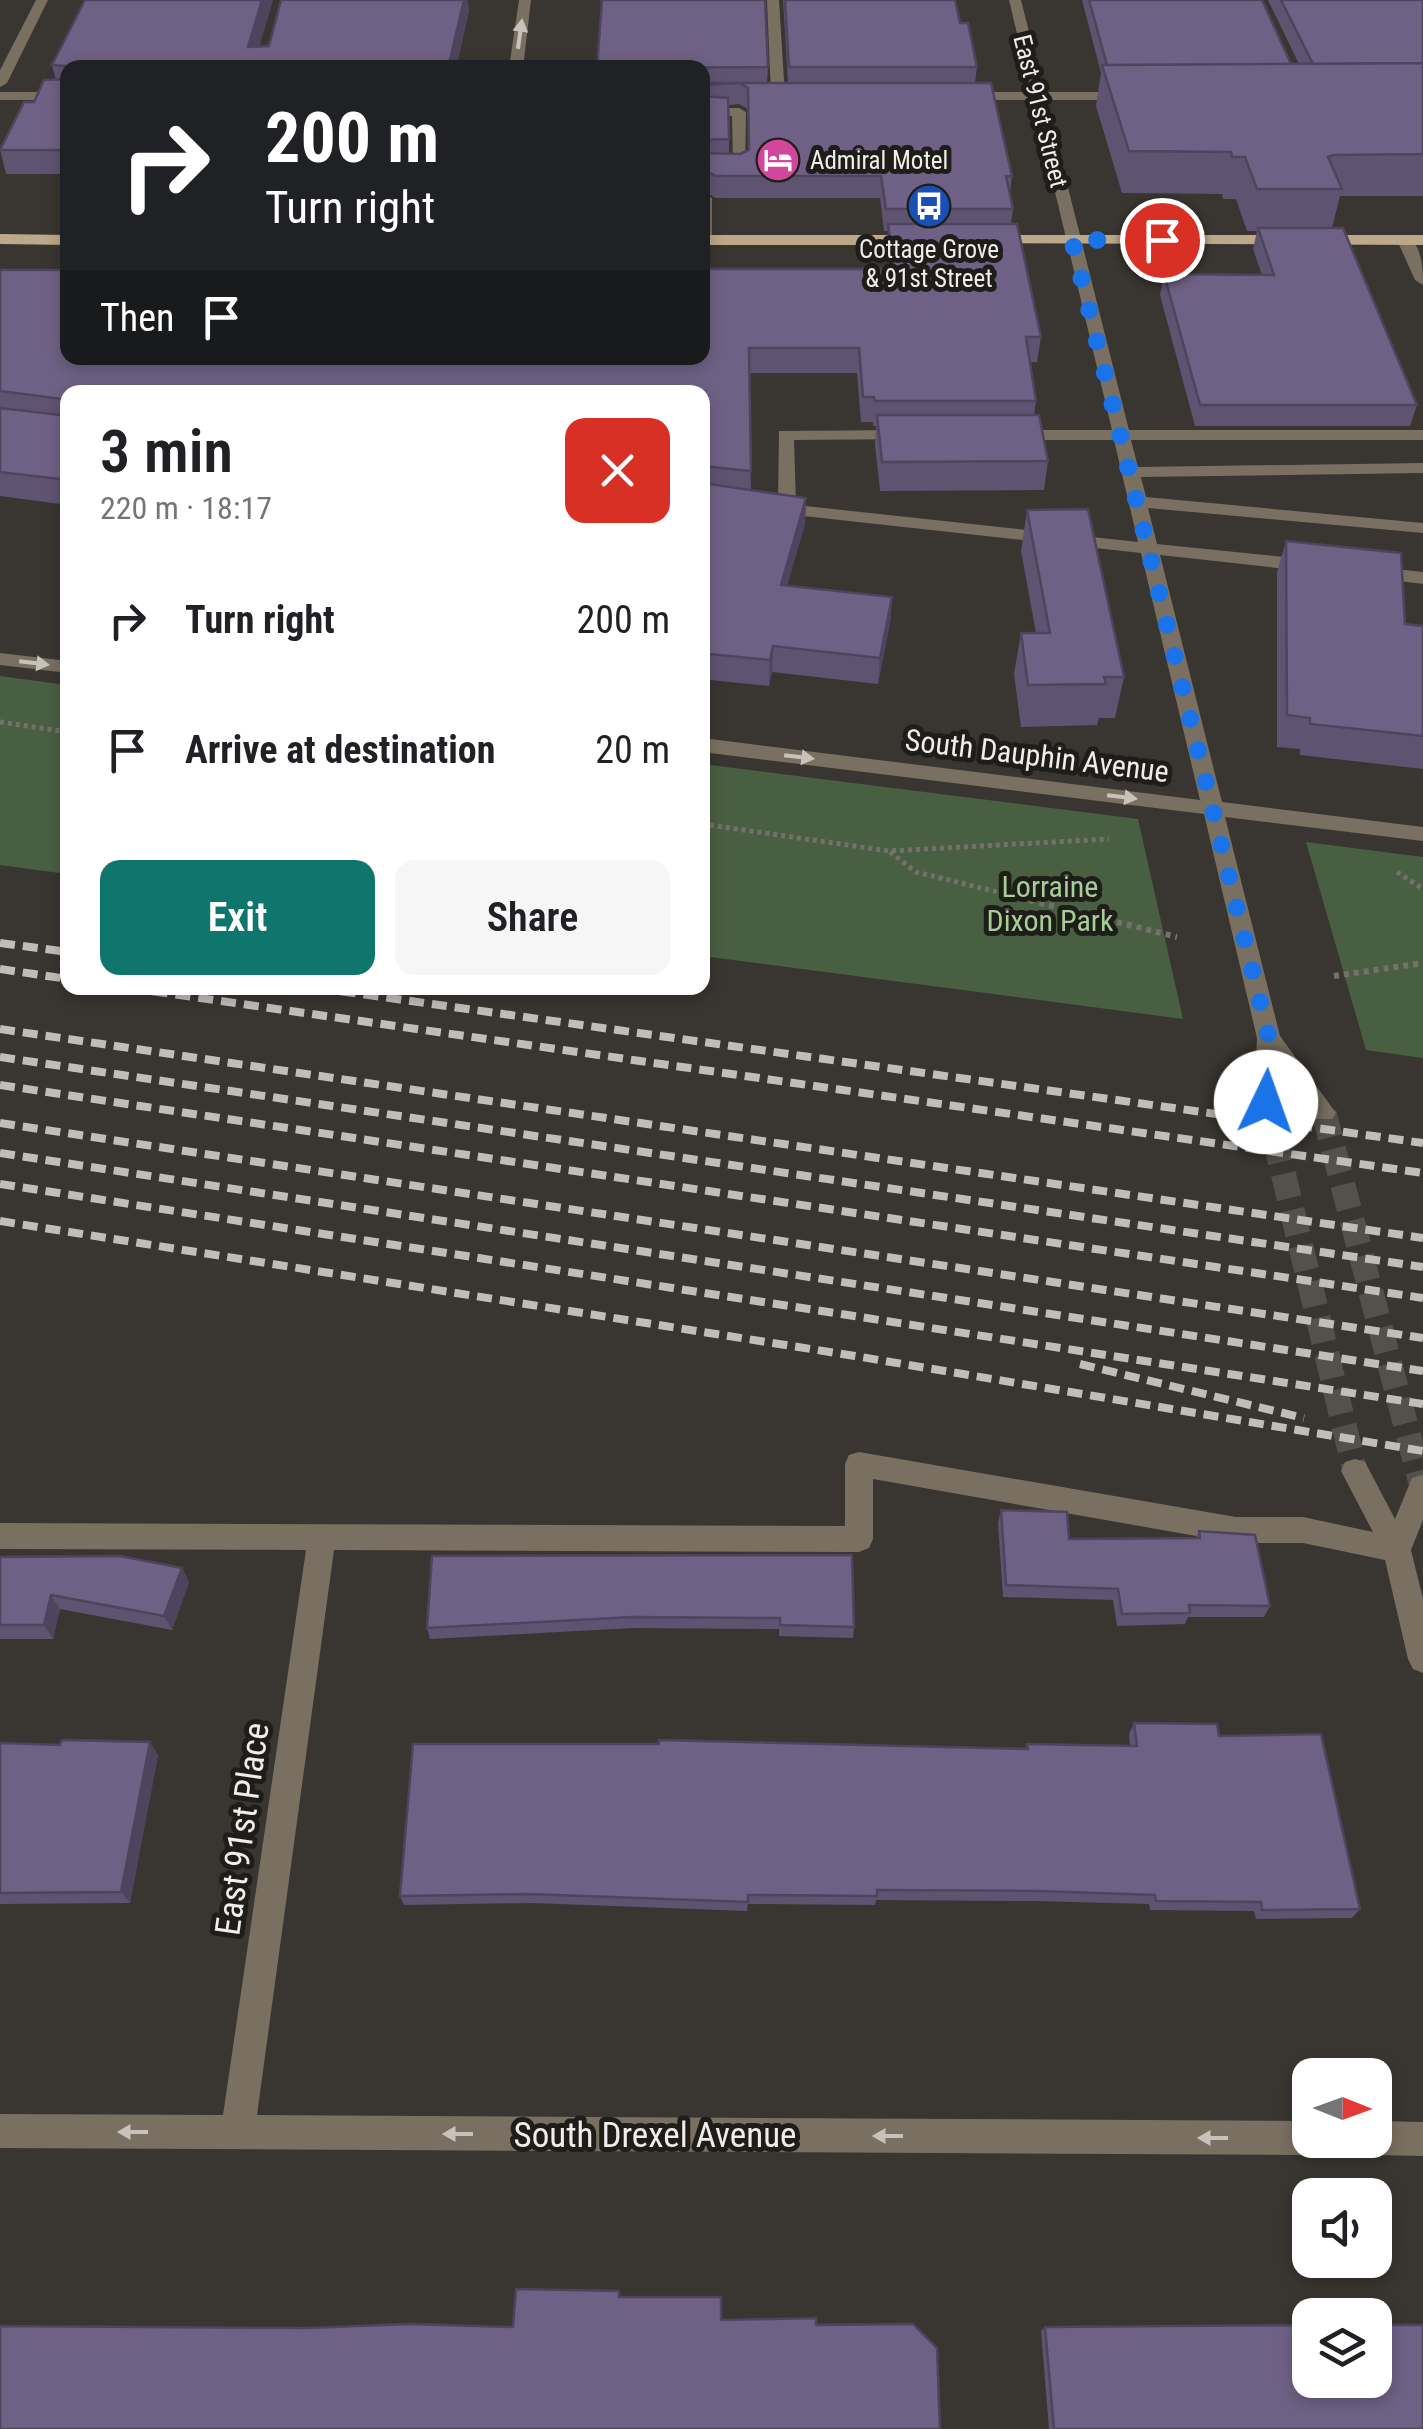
<!DOCTYPE html>
<html lang="en">
<head>
<meta charset="utf-8">
<style>
  body { margin:0; font-family:"Roboto Condensed",sans-serif; background:#f6f6f6; color:#202124; height:100vh; display:flex; flex-direction:column; font-size:38px; white-space:nowrap }
  * { box-sizing:border-box; margin:0 }
  p { font-size:32px; color:#757577 }
  .icon { flex:none; width:55px; height:55px; fill:none; stroke:currentColor; stroke-width:2; stroke-linecap:round; stroke-linejoin:round }
  .map { position:relative; flex:1; overflow:hidden }
  .side { position:absolute; left:60px; top:385px; width:650px; height:610px; display:flex; flex-direction:column; background:#fff; border-radius:20px; box-shadow:0 5px 15px #0003 }
  .side>* { flex:none }
  .top-card { position:absolute; left:60px; top:60px; width:650px; height:305px; border-radius:20px; box-shadow:0 5px 15px #0003; background:#202124; color:#fff; overflow:hidden }
  .needle { width:65px; rotate:91deg }
  .controls { position:absolute; left:1292px; top:2058px; display:grid; gap:20px }
  .controls a { display:grid; place-items:center; width:100px; height:100px; border-radius:20px; background:#fff; box-shadow:0 5px 15px #0003; font-size:50px }
  .pin { position:absolute; display:grid; place-items:center; width:85px; height:85px; color:#fff; margin:-42px; border:5px solid #fff; border-radius:50%; box-shadow:0 2px 10px #0007 }
  .me { position:absolute; width:110px; margin:-55px; rotate:3deg; stroke-linejoin:round; filter:drop-shadow(0 0 8px #0008) }
  .turn { display:flex; align-items:center; gap:35px; height:210px; padding:0 40px; font-size:45px }
  .turn .icon { width:130px; height:130px; stroke-width:2.5 }
  .turn b { display:block; font-size:70px; line-height:85px }
  .then { display:flex; align-items:center; height:95px; padding:0 40px; background:#0003; gap:20px; font-size:38px }
  .round { display:grid; place-items:center; flex:none; width:105px; height:105px; border-radius:20px; background:#f6f6f6 }
  .summary { display:flex; align-items:center; justify-content:space-between; height:170px; padding:0 40px }
  h1 { font-size:60px; font-weight:600; line-height:75px }
  .cta { display:flex; gap:20px; margin-top:auto; padding:20px 40px }
  .cta a { flex:1; height:115px; border-radius:20px; background:#0f766e; color:#fff; font-size:40px; font-weight:600; line-height:115px; text-align:center }
  .cta a+a { background:#f6f6f6; color:#202124 }
  ul { padding:0; list-style:none }
  li { display:flex; align-items:center; gap:30px; height:130px; padding:0 40px }
  li div { flex:1 }
  li b { display:block; font-size:38px }
  li em { font-style:normal }
  .map>svg:first-child { display:block }
  .green { fill:#495f41 }
  .lines { fill:none; stroke-linecap:round; stroke-linejoin:round }
  .minor-tunnel { stroke:#54514c; stroke-width:25; stroke-dasharray:25 12; stroke-linecap:butt }
  .path-far1 { stroke:#74716c; stroke-width:5; stroke-dasharray:4 4; stroke-linecap:butt }
  .path { stroke:#74716c; stroke-width:6; stroke-dasharray:5 5; stroke-linecap:butt }
  .minor { fill:#7a7061; fill-rule:evenodd }
  .major { fill:#bda989; fill-rule:evenodd }
  .rail { stroke:#c0beba; stroke-width:8; stroke-dasharray:15 8; stroke-linecap:butt }
  .wall { fill:#5f5372; fill-rule:evenodd }
  .shaded-wall { fill:#4e445d }
  .building { fill:#6f6185; stroke:#4e445d; stroke-width:2.5 }
  .oneway { fill:#c7c2ba }
  .route { stroke:#1a73e8; stroke-width:18; stroke-dasharray:0 32.4 }
  .labels { text-anchor:middle; stroke-width:10; stroke-linejoin:round; paint-order:stroke }
  .far-street-label { font-size:25px; fill:#f0eeea; stroke:#1f1d1a }
  .far-poi-label { font-size:25px; fill:#f0eeea; stroke:#1f1d1a; text-anchor:start }
  .street-label { font-size:30px; fill:#f0eeea; stroke:#1f1d1a }
  .park-label { font-size:30px; fill:#a5cf97; stroke:#1f1d1a }
  .near-street-label { font-size:35px; fill:#f0eeea; stroke:#1f1d1a }
</style>
</head>
<body>
<div class="map">
<svg width="1423" height="2429" viewBox="0 0 1423 2429">
  <rect width="100%" height="100%" fill="#393530"/>
  <!-- green -->
  <path class="green" d="M0 676 67 685V874L0 865Z
    M703 764 1138 819 1183 1019 703 956Z
    M1306 842 1423 857V1058L1366 1050Z"/>
  <g class="lines">
    <!-- minor-tunnel -->
    <path class="minor-tunnel" d="M1266 1102 1355 1471
      M1324 1113 1422 1487"/>
    <!-- path-far1 -->
    <path class="path-far1" d="M0 722 68 732
      M702 824 889 851 1109 839
      M890 852 916 872 1030 900
      M1397 872 1423 889"/>
    <!-- path -->
    <path class="path" d="M1020 898 1177 937
      M1334 976 1423 963"/>
    <!-- minor -->
    <path class="minor" d="M36 0H48L7 83 0 87V70Z
      M519 0H531L523 68H509Z
      M767 0H779L785 96 778 100 771 96Z
      M1009 0H1021L1044 92H1128L1135 96 1128 100H1046L1129 430H1423V440H1131L1138 467 1423 463V473L1141 477 1146 497 1423 523V533L1148 508 1157 544 1314 560 1323 566 1314 572 1160 555 1222 802 1423 827V841L1225 817 1280 1036 1336 1113 1332 1119H1316L1279 1070 1274 1108 1266 1111 1254 1102 1257 1038 1204 814 702 752V738L1200 800 1141 553 702 505V495L778 503 779 431 908 430 917 435 914 439 794 440 796 505 1138 542 1114 440H1013L1004 435 1013 430H1112L1033 100H963L956 96 963 92H1031Z
      M0 92H68V100H0Z
      M702 108H739L746 112 745 171 702 172V164H733L732 116H702Z
      M702 194 712 198V240L704 245Z
      M1405 235C1422 244 1423 267 1423 285L1415 280 1397 240Z
      M1368 566 1423 572V584L1361 576 1359 572Z
      M0 653 68 661V673L0 665Z
      M859 1452 1236 1517H1303L1373 1532 1341 1471 1345 1462 1355 1459 1365 1462 1395 1519 1412 1478 1423 1475V1520L1411 1550 1423 1599V1673L1413 1669 1408 1659 1385 1560 1303 1543H1236L873 1479V1539L869 1548 859 1552 334 1550 257 2115 1310 2121V2140H1326L1322 2150 1310 2155 0 2148V2114L223 2115 306 1550 0 1549V1523L845 1526V1464L849 1455Z
      M1375 2121 1423 2122V2156L1375 2155 1363 2150 1359 2140H1375Z"/>
    <!-- major -->
    <path class="major" d="M0 234 68 235V245L0 244Z
      M702 235H918L926 240 918 245H702Z
      M988 235H1423V245L983 243 980 240Z"/>
    <!-- rail -->
    <path class="rail" d="M0 943 68 952
      M0 969 68 979
      M130 988 1423 1173
      M318 988 1423 1143
      M0 1029 1423 1238
      M0 1057 1423 1267
      M0 1085 1423 1298
      M0 1123 1423 1338
      M0 1153 1423 1371
      M0 1184 1423 1404
      M0 1221 855 1356 1423 1451
      M1080 1364 1304 1418"/>
  </g>
  <!-- wall -->
  <path class="wall" d="M273 0 259 46 469 11 456 68H68V174H6L0 149 34 102 56 80 52 65Z
    M783 0H955L960 23 977 67 975 83 1012 176 1010 193 1013 209 1011 224 1041 337 1037 362H1030L1036 401 1034 415 1048 461 1044 490 880 491 875 444 876 426H873V422H861L857 373H749L751 490 806 498 805 524 787 585 892 597 890 623 878 684 772 672 769 686 710 680 707 689 702 688V392H68V505L0 496V270L889 269 886 249 888 231H884L880 198H716L702 191V68L768 67 767 83H788ZM739 104 748 109V150L740 154H729V105Z
    M1082 0H1262L1291 64H1299L1268 0H1423V196H1340L1332 228 1417 405 1410 426H1195L1160 295 1164 274 1262 275 1253 249 1257 231H1247L1236 199H1223L1222 194 1122 193 1096 106 1101 73Z
    M1027 510 1124 677 1115 718H1099L1097 725 1021 727 1014 674 1021 633H1036L1021 551Z
    M1286 541 1405 624 1423 626V769L1300 755V749L1277 747V572Z
    M1001 1510 1069 1539 1196 1538 1199 1531 1270 1606 1264 1617H1188L1185 1624 1117 1626 1113 1600 1003 1597 998 1523Z
    M432 1556 854 1627 853 1638 779 1636V1629L633 1628 430 1639 427 1628Z
    M0 1557 182 1568 189 1582 172 1630 60 1609 53 1639H0Z
    M1134 1723 1219 1736 1360 1909 1352 1918 1256 1919 1254 1911 1150 1910 1149 1904 1035 1901 876 1900 875 1905 748 1904 747 1911 532 1903 404 1905 400 1896 1026 1749 1027 1744 1130 1746 1129 1734Z
    M0 1743 158 1755 130 1903 0 1904Z
    M1045 2327 1423 2429H1049L1041 2331Z"/>
  <!-- shaded-wall -->
  <path class="shaded-wall" d="M262 0H273L253 68 248 47Z
    M464 0H468L469 11 456 68H448Z
    M806 498 805 524 780 611 781 585Z
    M892 597 890 623 878 684 880 658Z
    M773 646 772 672 769 686 770 660Z
    M710 654V680L707 689V663Z
    M182 1568 189 1582 172 1630 164 1616Z
    M51 1595 60 1609 53 1639 44 1625Z
    M150 1742 158 1755 130 1903 121 1892Z"/>
  <!-- building -->
  <path class="building" d="M85 0H262L248 47 269 46 281 0H464L448 68H68V150H0L24 102H34L44 80 65 79V66L52 65Z
    M602 0H765L768 67 597 68Z
    M785 0H955L960 23H968L977 67H789Z
    M1089 0H1262L1291 64 1107 65Z
    M1281 0H1423V63L1313 64Z
    M1423 63V154L1333 155 1328 157 1342 189H1257L1245 157H1232L1231 152 1129 151 1102 65Z
    M702 83H991L1012 176H1006L1013 209H886L881 176H716L702 169V153L740 154 749 150 748 88 739 83 702 85Z
    M702 96 728 98 729 139 702 140Z
    M888 224H1017L1041 337H1026L1036 401H875L874 397H863L859 348H749L751 471 702 466V392H68V480L0 472V408L60 415 64 412 63 399 0 391V270H68V358H702V269H894Z
    M1258 228H1343L1417 405H1200L1164 274 1274 275Z
    M877 415H1039L1048 461 882 462Z
    M702 483 806 498 781 585 892 597 880 658 773 646 770 660 710 654 707 663 702 662Z
    M1088 509 1124 677H1104L1106 684 1028 685 1021 633H1050L1027 510Z
    M1286 541 1401 553 1405 624 1423 626V736L1310 724V718L1287 715Z
    M1001 1510 1067 1512 1069 1539 1200 1538 1199 1531 1255 1535 1270 1606 1189 1605 1190 1613 1122 1614 1118 1589 1006 1585Z
    M852 1555 854 1627 780 1625V1618L632 1617 427 1628 432 1556Z
    M120 1556 182 1568 164 1616 51 1595 44 1625H0V1557Z
    M1134 1723 1217 1724 1219 1736 1321 1734 1360 1909 1262 1910 1261 1902 1156 1901 1155 1895 1039 1891 877 1890V1896L748 1895V1902L529 1894 400 1896 413 1744H659V1740L1028 1749 1027 1744 1137 1746Z
    M62 1740 150 1742 121 1892 0 1893V1743L60 1745Z
    M516 2289 619 2291V2297H721V2320L816 2318V2325L913 2324 937 2348 940 2429H0V2326L307 2328 409 2324 513 2327Z
    M1310 2325V2380H1375V2325H1423V2429H1054L1045 2327Z"/>
  <!-- one-way arrows -->
  <defs><path id="oneway-solid" d="M-6-.8H1V-3.2L6.5 0L1 3.2V.8H-6Z" transform="scale(2.5)"/></defs>
  <g class="oneway">
    <use href="#oneway-solid" transform="translate(520 34) rotate(-82)"/>
    <use href="#oneway-solid" transform="translate(34 663) rotate(7)"/>
    <use href="#oneway-solid" transform="translate(799 757) rotate(7)"/>
    <use href="#oneway-solid" transform="translate(1122 797) rotate(7)"/>
    <use href="#oneway-solid" transform="translate(133 2132) rotate(-180)"/>
    <use href="#oneway-solid" transform="translate(458 2134) rotate(-180)"/>
    <use href="#oneway-solid" transform="translate(888 2136) rotate(-180)"/>
    <use href="#oneway-solid" transform="translate(1213 2138) rotate(-180)"/>
  </g>
  <g class="lines">
    <!-- route -->
    <path class="route" d="M1162 240H1072L1269 1038 1266 1102"/>
  </g>
  <!-- icons -->
  <defs>
    <g id="hotel-disc" transform="scale(2.25)"><circle r="9.5" fill="#d1479c" stroke="#1f1d1a"/><path d="M-6-4.5h1.5V1H6V5H4.5V3h-9V5H-6ZM-4 0a1.8 1.8 0 1 1 3.6 0ZM.5 0V-2.5h3Q6-2.5 6 0Z" fill="#fff"/></g>
    <g id="bus-disc" transform="scale(2.25)"><circle r="9.5" fill="#1a4fb4" stroke="#1f1d1a"/><path d="M-5-6H5V4H4V6H2V4H-2V6H-4V4H-5ZM-3.5-4V0h7V-4ZM-3.5 1.2v1.5H-2V1.2ZM2 1.2v1.5H3.5V1.2Z" fill="#fff"/></g>
  </defs>
  <g fill-rule="evenodd">
    <use href="#hotel-disc" x="778" y="160"/>
    <use href="#bus-disc" x="929" y="206"/>
  </g>
  <g class="labels">
    <!-- far-street labels -->
    <g class="far-street-label">
      <text transform="translate(1041 111) rotate(76)" y="9">East 91st Street</text>
    </g>
    <!-- far-poi labels -->
    <g class="far-poi-label">
      <text x="810" y="169">Admiral Motel</text>
      <text x="929" y="258" text-anchor="middle">Cottage Grove<tspan x="929" dy="29">&amp; 91st Street</tspan></text>
    </g>
    <!-- street labels -->
    <g class="street-label">
      <text transform="translate(1037 756) rotate(7)" y="10">South Dauphin Avenue</text>
    </g>
    <!-- park labels -->
    <g class="park-label">
      <text x="1050" y="897">Lorraine<tspan x="1050" dy="34">Dixon Park</tspan></text>
    </g>
    <!-- near-street labels -->
    <g class="near-street-label">
      <text transform="translate(242 1829) rotate(-82)" y="12">East 91st Place</text>
      <text x="655" y="2147">South Drexel Avenue</text>
    </g>
  </g>
</svg>
<div class="controls">
<a><svg class="needle" viewBox="-14 -14 28 28"><path d="M0-13l5 13h-10z" fill="#e53935"/><path d="M0 13l5-13h-10z" fill="#757577"/></svg></a>
<a><svg class="icon" aria-label="sound" viewBox="0 0 24 24"><path d="M4 9h4l5-4v14l-5-4H4zM17 9q2 3 0 6"/></svg></a>
<a><svg class="icon" aria-label="layers" viewBox="0 0 24 24"><path d="M12 4l9 5-9 5-9-5zM3 14l9 5 9-5"/></svg></a>
</div>
<div class="pin" style="left:1162px;top:240px;background:#d93025"><svg class="icon" aria-label="arrive" viewBox="0 0 24 24"><path d="M6 21V4h12l-3 4 3 4H6"/></svg></div>
<svg class="me" style="left:1266px;top:1102px" viewBox="-20 -20 40 40"><circle r="19" fill="#fff"/><path d="M0-13L10 11 0 6-10 11z" fill="#1a73e8"/></svg>
<div class="top-card">
<div class="turn"><svg class="icon" aria-label="right" viewBox="0 0 24 24"><path d="M7 20v-9h11M14 6l5 5-5 5"/></svg><div><b>200 m</b>Turn right</div></div>
<div class="then">Then<svg class="icon" aria-label="arrive" viewBox="0 0 24 24"><path d="M6 21V4h12l-3 4 3 4H6"/></svg></div>
</div>
<section class="side">
<div class="summary"><div><h1>3 min</h1><p>220 m · 18:17</p></div><a class="round" style="background:#d93025;color:#fff"><svg class="icon" aria-label="close" viewBox="0 0 24 24"><path d="M6 6l12 12M18 6L6 18"/></svg></a></div>
<ul>
<li><svg class="icon" aria-label="right" viewBox="0 0 24 24"><path d="M7 20v-9h11M14 6l5 5-5 5"/></svg><div><b>Turn right</b></div><em>200 m</em></li>
<li><svg class="icon" aria-label="arrive" viewBox="0 0 24 24"><path d="M6 21V4h12l-3 4 3 4H6"/></svg><div><b>Arrive at destination</b></div><em>20 m</em></li>
</ul>
<div class="cta"><a>Exit</a><a>Share</a></div>
</section>
</div>
</body>
</html>
